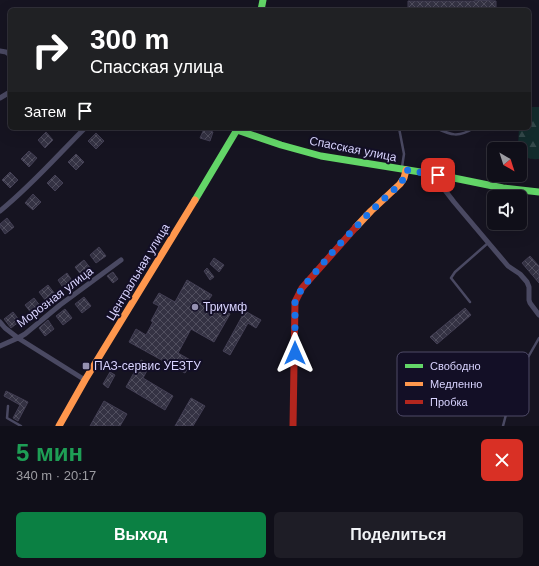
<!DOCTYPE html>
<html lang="ru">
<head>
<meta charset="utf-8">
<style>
  body { margin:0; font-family:Arial,sans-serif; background:#1e1d26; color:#f1f3f6; height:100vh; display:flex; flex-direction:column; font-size:15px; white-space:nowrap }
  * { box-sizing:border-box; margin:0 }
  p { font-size:13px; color:#9c9ca2 }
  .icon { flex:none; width:22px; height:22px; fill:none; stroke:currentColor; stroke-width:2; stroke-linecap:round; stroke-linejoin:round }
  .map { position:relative; height:426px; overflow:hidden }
  .drawer { display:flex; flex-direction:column; background:#100f19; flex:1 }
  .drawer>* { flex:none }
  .hud { position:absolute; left:8px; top:8px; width:523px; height:122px; border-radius:6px; box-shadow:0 4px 16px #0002,0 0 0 1px #302f38; background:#202124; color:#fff; overflow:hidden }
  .needle { width:26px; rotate:141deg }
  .controls { position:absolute; left:487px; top:142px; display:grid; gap:8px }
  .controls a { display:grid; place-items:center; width:40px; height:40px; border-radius:6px; background:#100f19; box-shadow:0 4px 16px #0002,0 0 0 1px #302f38; font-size:20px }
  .pin { position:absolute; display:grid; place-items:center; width:34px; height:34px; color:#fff; margin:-17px; border-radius:8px; box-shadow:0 2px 6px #0006 }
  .me { position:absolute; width:44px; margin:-22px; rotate:0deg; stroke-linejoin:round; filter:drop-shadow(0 0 3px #0008) }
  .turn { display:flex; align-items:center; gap:14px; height:84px; padding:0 16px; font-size:18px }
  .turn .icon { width:52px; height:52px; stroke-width:2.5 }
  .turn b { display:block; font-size:28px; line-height:34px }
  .then { display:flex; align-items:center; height:38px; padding:0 16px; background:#0003; gap:8px; font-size:15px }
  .round { display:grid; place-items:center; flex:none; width:42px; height:42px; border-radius:6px; background:#1e1d26 }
  .headline { display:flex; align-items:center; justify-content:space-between; height:68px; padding:0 16px }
  h1 { font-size:24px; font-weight:700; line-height:30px; color:#1e9e55 }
  .button { display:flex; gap:8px; margin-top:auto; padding:8px 16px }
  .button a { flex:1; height:46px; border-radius:6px; background:#0b8043; color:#fff; font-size:16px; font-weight:700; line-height:46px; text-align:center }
  .button a+a { background:#1e1d26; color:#f1f3f6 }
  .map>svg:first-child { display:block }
  .forest { fill:url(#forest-firs) }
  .building { fill:url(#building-cross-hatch); stroke:#433f54 }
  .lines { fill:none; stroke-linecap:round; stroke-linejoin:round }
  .lane { stroke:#4a4962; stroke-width:2.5 }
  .street { stroke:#4a4962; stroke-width:5 }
  .fast { stroke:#63d668; stroke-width:7 }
  .slow { stroke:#ff974d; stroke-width:7 }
  .jam { stroke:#b3261e; stroke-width:7 }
  .route { stroke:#1a73e8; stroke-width:7; stroke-dasharray:0 12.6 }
  .poi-dot { fill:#9591b1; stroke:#130f26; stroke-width:1.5 }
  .labels { text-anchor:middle; stroke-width:4; stroke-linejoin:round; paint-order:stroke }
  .street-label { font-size:12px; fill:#d9d4ff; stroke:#130f26 }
  .poi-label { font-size:12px; fill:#d9d4ff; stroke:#130f26; text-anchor:start }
  .key { fill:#130f26; stroke:#4e4a67; stroke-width:1 }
  .key-label { font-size:11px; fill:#d9d4ff }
</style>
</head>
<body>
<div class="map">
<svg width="539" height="426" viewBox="0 0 539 426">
  <defs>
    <pattern id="forest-firs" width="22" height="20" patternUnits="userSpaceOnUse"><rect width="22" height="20" fill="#132c2d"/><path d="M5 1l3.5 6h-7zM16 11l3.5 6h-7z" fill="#354a4c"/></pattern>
    <pattern id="building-cross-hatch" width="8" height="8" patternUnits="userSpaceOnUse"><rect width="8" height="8" fill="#343243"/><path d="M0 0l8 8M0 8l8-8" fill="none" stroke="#514f5f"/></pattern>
  </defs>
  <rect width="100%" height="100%" fill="#161421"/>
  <!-- forest -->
  <path class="forest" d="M531 107H539V159C524 160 526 155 518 147L519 128H529V108Z"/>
  <!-- building -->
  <path class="building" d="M475 0 496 1V10H408V1H475Z
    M204 129 213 132 210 141 200 138Z
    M46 132 53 140 45 148 38 140Z
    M96 133 104 141 96 149 88 141Z
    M29 151 37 158 29 167 21 159Z
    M76 154 84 162 76 170 68 162Z
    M10 172 18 180 10 188 2 180Z
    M55 175 63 183 55 191 47 183Z
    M33 194 41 202 33 210 25 203Z
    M7 218 14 227 5 234 0 227V224Z
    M99 247 106 256 96 263 90 255Z
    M530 256 539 266V283L522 263Z
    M214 258 224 265 219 272 210 264Z
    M84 260 91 269 82 276 75 267Z
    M207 268 214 277 210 280 204 271Z
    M113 272 118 279 113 283 107 276Z
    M67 273 73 282 64 289 58 280Z
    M187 280 212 295 208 301 230 314 214 342 191 329 178 353 192 361 185 373 129 342 136 329 146 335 153 322 151 321 159 306 153 303 159 293 175 302Z
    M48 285 55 294 46 301 39 292Z
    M84 297 91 306 82 313 75 304Z
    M34 298 41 307 32 314 25 305Z
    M465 308 471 315 437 344 430 337Z
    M65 309 72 318 63 325 56 316Z
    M245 311 261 320 256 328 248 323 230 355 223 351Z
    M13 312 20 321 11 328 4 319Z
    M48 320 54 329 45 336 39 328Z
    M141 360 150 365 143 378 173 396 165 410 126 387Z
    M110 372 115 375 108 388 103 384Z
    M6 391 28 402 18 421 13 418 20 405 4 396Z
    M191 398 205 406 193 426H175Z
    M104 401 127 414 120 426H90Z"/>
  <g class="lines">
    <!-- lane -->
    <path class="lane" d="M399 128 404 154 402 167
      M436 128C451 135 458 138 474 128
      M470 302 451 278 455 272 488 243
      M8 406 7 418 21 426
      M503 426 509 403 511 392 519 373 539 338"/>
    <!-- street -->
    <path class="street" d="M0 51 6 52 10 55
      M0 98 10 92
      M439 175 444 189 454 202 508 266 520 274 527 282 529 287V300L530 303 539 315
      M0 211C31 186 57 156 85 128
      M0 322 5 328 18 338 85 380
      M0 346 18 338 25 334 60 305 121 260"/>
    <!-- fast -->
    <path class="fast" d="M261 10 263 0
      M237 130 281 145 321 156 439 175 503 188 539 192
      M195 200 238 128"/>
    <!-- slow -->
    <path class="slow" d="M356 227 371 211 400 184 404 178 406 170
      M59 426 85 380 195 200"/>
    <!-- jam -->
    <path class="jam" d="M293 426 295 302 302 288 356 227"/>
  </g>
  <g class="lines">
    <!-- route -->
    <path class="route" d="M295 353V302L302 288 336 248 371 211 400 184 404 178 406 170 438 175"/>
  </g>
  <!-- markers -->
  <g class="poi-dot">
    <circle cx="195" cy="307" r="4"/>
    <rect x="82" y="362" width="8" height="8" rx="2"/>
  </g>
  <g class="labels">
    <!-- street labels -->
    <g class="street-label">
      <text transform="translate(353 149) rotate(11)" y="4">Спасская улица</text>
      <text transform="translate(138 272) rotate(-59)" y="4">Центральная улица</text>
      <text transform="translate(55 297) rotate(-37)" y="4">Морозная улица</text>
    </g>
    <!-- poi labels -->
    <g class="poi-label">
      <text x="203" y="311">Триумф</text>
      <text x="94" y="370">ПАЗ-сервис УЕЗТУ</text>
    </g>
  </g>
  <!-- legend -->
  <rect x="397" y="352" width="132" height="64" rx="6" class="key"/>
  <rect x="405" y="364" width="18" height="4" fill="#63d668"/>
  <rect x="405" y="382" width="18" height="4" fill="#ff974d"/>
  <rect x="405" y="400" width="18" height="4" fill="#b3261e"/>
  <g class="key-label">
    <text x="430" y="370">Свободно</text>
    <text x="430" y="388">Медленно</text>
    <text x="430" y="406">Пробка</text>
  </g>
</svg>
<div class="controls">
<a><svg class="needle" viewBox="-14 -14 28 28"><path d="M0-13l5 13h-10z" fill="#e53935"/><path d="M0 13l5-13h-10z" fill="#9c9ca2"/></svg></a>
<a><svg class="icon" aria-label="sound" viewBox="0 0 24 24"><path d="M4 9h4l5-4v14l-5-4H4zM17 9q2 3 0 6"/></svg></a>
</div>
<div class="pin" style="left:438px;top:175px;background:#d93025"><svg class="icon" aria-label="arrive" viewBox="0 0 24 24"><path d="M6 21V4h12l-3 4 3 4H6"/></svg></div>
<svg class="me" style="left:295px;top:353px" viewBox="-20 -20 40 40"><path d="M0-17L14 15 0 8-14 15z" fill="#1a73e8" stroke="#fff" stroke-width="4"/></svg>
<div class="hud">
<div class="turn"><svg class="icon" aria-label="right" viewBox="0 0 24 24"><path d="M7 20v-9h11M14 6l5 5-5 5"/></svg><div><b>300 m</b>Спасская улица</div></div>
<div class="then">Затем<svg class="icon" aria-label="arrive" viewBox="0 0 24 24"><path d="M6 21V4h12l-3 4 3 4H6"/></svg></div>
</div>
</div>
<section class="drawer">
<div class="headline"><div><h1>5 мин</h1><p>340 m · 20:17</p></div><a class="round" style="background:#d93025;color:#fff"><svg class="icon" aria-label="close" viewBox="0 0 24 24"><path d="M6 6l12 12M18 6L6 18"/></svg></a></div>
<div class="button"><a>Выход</a><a>Поделиться</a></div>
</section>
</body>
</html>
